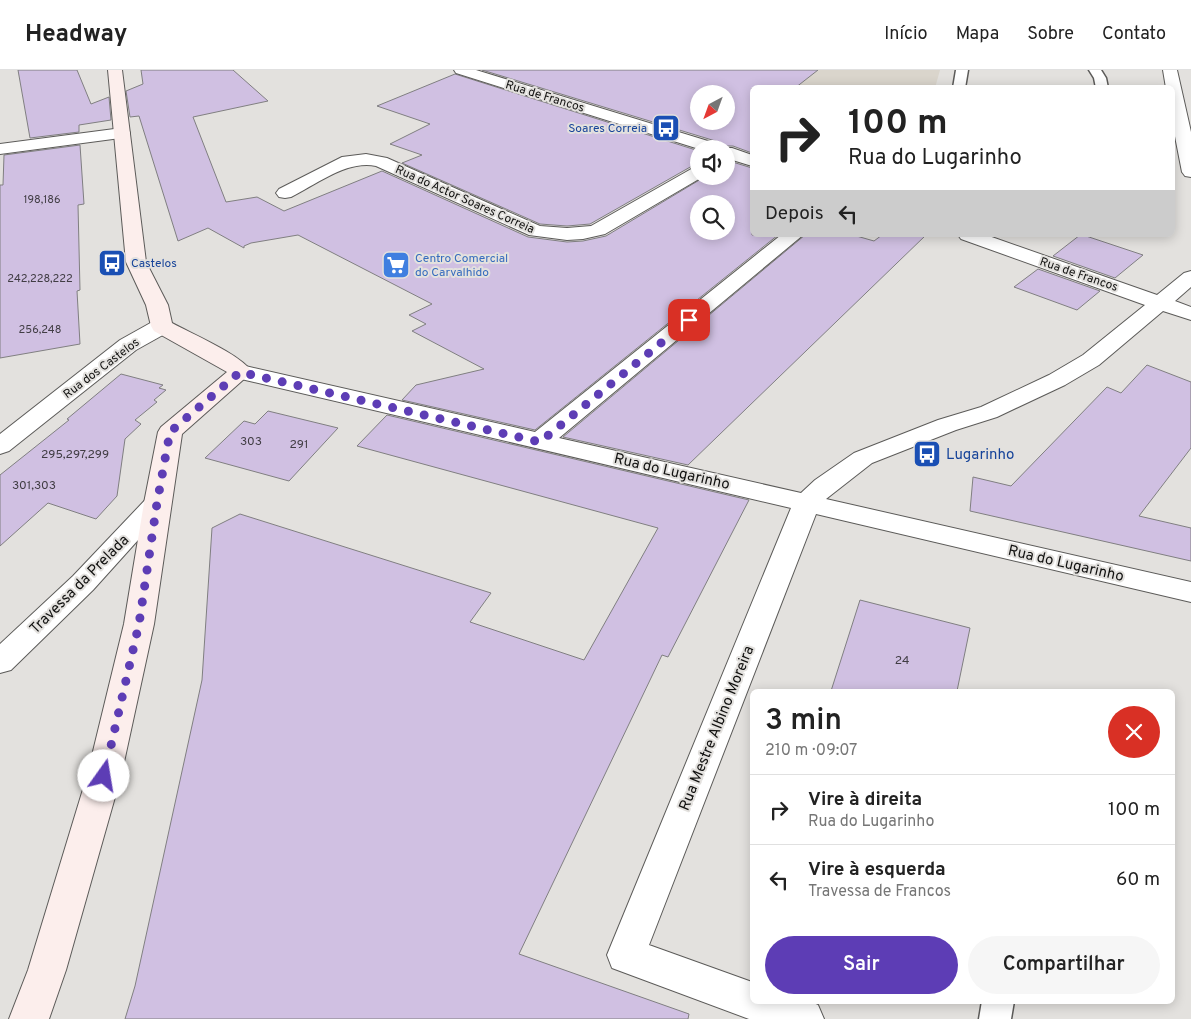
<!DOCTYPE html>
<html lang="pt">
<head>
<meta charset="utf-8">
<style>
  body { margin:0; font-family:Overpass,sans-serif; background:#f6f6f6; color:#222; height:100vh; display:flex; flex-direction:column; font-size:19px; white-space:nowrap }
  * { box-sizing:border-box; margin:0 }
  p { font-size:16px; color:#767676 }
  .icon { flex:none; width:28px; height:28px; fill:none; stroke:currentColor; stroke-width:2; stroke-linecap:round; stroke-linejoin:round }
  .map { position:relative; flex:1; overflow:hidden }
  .side { position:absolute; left:750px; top:619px; width:425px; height:315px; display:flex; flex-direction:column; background:#fff; border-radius:8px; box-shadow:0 2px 12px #0003 }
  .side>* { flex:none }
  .guide { position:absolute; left:750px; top:15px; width:425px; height:152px; border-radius:8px; box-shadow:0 2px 12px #0003; background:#fff; color:#222; overflow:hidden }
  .needle { width:32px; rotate:221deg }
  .controls { position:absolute; left:690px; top:15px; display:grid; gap:10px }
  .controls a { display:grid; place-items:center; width:45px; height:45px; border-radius:50%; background:#fff; box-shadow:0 2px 12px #0003; font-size:25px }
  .pin { position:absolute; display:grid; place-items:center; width:42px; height:42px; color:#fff; margin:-21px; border-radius:10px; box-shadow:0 2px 8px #0006 }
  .me { position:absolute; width:55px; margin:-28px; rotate:13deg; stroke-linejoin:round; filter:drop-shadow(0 0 4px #0008) }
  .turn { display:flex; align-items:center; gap:18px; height:105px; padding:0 15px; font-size:22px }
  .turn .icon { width:65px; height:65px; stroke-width:2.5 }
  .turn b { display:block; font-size:35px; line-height:42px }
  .then { display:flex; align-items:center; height:48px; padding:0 15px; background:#0003; gap:10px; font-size:19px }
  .round { display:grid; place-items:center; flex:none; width:52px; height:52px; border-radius:26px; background:#f6f6f6 }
  .overview { display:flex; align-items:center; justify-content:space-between; height:85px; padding:0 15px }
  h1 { font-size:30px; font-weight:600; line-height:38px }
  .cta { display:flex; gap:10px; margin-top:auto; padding:10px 15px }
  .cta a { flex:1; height:58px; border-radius:30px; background:#5d3db5; color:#fff; font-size:20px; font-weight:600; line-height:58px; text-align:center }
  .cta a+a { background:#f6f6f6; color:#222 }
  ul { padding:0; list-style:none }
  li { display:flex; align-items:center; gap:15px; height:70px; padding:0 15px; border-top:1px solid #e0e0e0 }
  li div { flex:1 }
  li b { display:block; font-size:19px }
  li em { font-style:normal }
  header { display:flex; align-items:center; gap:30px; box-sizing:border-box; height:70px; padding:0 25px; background:#fff; border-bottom:1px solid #e0e0e0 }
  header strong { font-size:24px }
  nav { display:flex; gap:28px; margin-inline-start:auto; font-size:18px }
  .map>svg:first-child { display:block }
  .built { fill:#dad5cc }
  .building { fill:#d0c0e2; stroke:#807f81; fill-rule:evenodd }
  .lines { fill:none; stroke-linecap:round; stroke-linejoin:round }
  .lane-casing { stroke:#5c5b59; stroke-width:3 }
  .street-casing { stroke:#5c5b59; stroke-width:2 }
  .secondary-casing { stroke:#5c5b59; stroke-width:2 }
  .lane { fill:#fff; fill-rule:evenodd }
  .street { fill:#fff; fill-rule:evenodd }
  .secondary { fill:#fceeec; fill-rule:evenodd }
  .route { stroke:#5d3db5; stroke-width:9; stroke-dasharray:0 16.2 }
  .labels { text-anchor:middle; stroke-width:4; stroke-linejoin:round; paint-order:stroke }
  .far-number-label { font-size:11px; fill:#413d44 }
  .far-street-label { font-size:12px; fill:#111110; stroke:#e3e1de }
  .far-transit-label { font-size:12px; fill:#164399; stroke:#e3e1de; text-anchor:end }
  .far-shop-label { font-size:12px; fill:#366cbe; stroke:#e3e1de; text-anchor:start }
  .number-label { font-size:12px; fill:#413d44 }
  .transit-label { font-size:15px; fill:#164399; stroke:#e3e1de; text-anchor:start }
  .street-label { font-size:15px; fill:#111110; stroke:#e3e1de }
</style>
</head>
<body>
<header>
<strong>Headway</strong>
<nav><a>Início</a><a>Mapa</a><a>Sobre</a><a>Contato</a></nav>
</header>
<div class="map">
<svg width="1191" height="949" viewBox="0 0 1191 949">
  <rect width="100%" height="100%" fill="#e3e1de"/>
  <!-- built -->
  <path class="built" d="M649 0H940L935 18H752V21L643 6Z"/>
  <!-- building -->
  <path class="building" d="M18 0H77L91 34 109 27 111 50 79 55V62L30 68Z
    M141 0H233L268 31 193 47 226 132 257 127 284 141 382 101 528 167 567 172 583 171 606 166 706 106H726V90L752 98V165H778L535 360 402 330 416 315 484 299 412 261 426 254 409 245 432 234 298 165 251 173 244 176V178L208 158 178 171 139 46 130 47 126 21 143 14ZM699 134H726V161H699Z
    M482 0H818L795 18H752V83L733 76H724L722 73ZM699 24H726V51H699Z
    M455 4 699 81V95L692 96 590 154 567 156 540 154 402 93 422 85 390 74 430 54 377 36Z
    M80 75 84 134 78 135 80 220 77 221 80 274 0 288V115H3L4 85Z
    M805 165H853L874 171 882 165H926L688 395 563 367Z
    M1080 165H1083L1143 185 1115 208 1053 186Z
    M1038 199 1100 221 1077 240 1014 217Z
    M1147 295 1191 312V378L1139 446 1191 458V491L970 441 973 407 1011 416 1107 317 1121 323Z
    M121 304 163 315 159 318 166 320 154 330 157 332 135 350 141 354 125 369 117 426 96 449 48 433 0 476V405L69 350 67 349Z
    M268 341 338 358 289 411 205 388 244 351 255 354Z
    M387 345 749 430 668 587 662 585 519 884 689 944 688 949H125L135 916 202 610 212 458 240 444 491 523 470 552 584 590 658 458 357 376Z
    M860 530 970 558 957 621H831Z"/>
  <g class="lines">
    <!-- lane casing -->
    <g class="lane-casing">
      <path id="lane" d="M956 0H968L965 18H953Z
        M1089 0H1101L1106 8 1108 18H1096L1094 8Z
        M982 931H1014L1011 949H979Z"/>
    </g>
    <!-- street casing -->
    <g class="street-casing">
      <path id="street" d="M454 0H476L721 75 723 78H732L752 85V96L726 88V79H699L456 3Z
        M1163 0H1177L1191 62V107L1185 106 1182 102 1172 51V18H1166Z
        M122 58 128 59 130 63 128 67 0 84V74Z
        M366 84 387 88 540 156 567 158 591 156 693 98 699 97V106H704L605 164 583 169 567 170 529 165 376 96C347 90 317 114 291 127L285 128 279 127 276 123 279 119 342 87Z
        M781 165H803L559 368 801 423 815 410 854 383 938 350 981 337 1049 305 1083 285 1145 235 961 169 958 165H986L1157 225 1184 203 1191 201V217L1175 231 1191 237V250L1163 241 1099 295 1065 315 997 347 956 360 872 393 826 429 1191 512V532L816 444 649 875 752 912V931H809L818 935 824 949H749L612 898 607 885 791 438 241 309 233 307 230 302 233 297 241 295 535 362Z
        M162 250 170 251 173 256 170 261 136 280 9 381 0 384V364L120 270 154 251Z
        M157 425 166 427 170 433 166 439 93 520 11 600 0 603V574L73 506 148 427Z"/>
    </g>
    <!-- secondary casing -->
    <g class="secondary-casing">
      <path id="secondary" d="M108 0H122L146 192 168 235 172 253C192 264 240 284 252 302L182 364 154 554 121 706 66 900 49 949H9L28 900 87 706 124 554 144 433 158 362 161 357 227 302 154 261 151 256 146 235 126 192Z"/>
    </g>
    <!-- lane -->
    <use href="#lane" class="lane"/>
    <!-- street -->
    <use href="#street" class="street"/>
    <!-- secondary -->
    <use href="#secondary" class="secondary"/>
  </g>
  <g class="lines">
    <!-- route -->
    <path class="route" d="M104 706 139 554 157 433 170 362 240 302 540 372 689 250"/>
  </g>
  <!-- icons -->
  <defs>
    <g id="bus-square" transform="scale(1.4375)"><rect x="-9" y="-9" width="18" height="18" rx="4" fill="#1a4fb4" stroke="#e3e1de"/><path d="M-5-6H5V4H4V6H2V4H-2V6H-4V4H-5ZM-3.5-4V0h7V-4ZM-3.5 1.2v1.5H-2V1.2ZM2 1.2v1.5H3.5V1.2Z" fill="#fff"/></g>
    <g id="supermarket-square" transform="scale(1.4375)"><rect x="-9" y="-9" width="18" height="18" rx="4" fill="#3f7fe0" stroke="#e3e1de"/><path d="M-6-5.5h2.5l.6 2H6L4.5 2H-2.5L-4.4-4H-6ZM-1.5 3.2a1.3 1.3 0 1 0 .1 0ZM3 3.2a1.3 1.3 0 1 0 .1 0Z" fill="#fff"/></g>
  </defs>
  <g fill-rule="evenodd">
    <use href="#bus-square" x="666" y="58"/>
    <use href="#bus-square" x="112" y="193"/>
    <use href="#supermarket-square" x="396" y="195"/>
    <use href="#bus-square" x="927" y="384"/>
  </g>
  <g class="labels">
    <!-- far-number labels -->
    <g class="far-number-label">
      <text x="42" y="133">198,186</text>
      <text x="40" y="212">242,228,222</text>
      <text x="40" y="263">256,248</text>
    </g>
    <!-- far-street labels -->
    <g class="far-street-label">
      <text transform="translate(545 26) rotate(17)" y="4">Rua de Francos</text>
      <text transform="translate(465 129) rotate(24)" y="4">Rua do Actor Soares Correia</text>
      <text transform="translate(1079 204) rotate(19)" y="4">Rua de Francos</text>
      <text transform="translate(101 298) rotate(-37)" y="4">Rua dos Castelos</text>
    </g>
    <!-- far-transit labels -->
    <g class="far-transit-label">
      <text x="647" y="62">Soares Correia</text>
      <text x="131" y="197" text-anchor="start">Castelos</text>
    </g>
    <!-- far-shop labels -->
    <g class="far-shop-label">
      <text x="415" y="192">Centro Comercial<tspan x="415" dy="14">do Carvalhido</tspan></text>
    </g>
    <!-- number labels -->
    <g class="number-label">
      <text x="251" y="375">303</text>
      <text x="299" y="378">291</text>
      <text x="75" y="388">295,297,299</text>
      <text x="34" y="419">301,303</text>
      <text x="902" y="594">24</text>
    </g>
    <!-- transit labels -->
    <g class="transit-label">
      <text x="946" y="389">Lugarinho</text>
    </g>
    <!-- street labels -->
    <g class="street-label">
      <text transform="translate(672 401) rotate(13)" y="5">Rua do Lugarinho</text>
      <text transform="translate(1066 493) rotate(13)" y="5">Rua do Lugarinho</text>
      <text transform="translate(79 514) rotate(-45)" y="5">Travessa da Prelada</text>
      <text transform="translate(716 658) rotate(-68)" y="5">Rua Mestre Albino Moreira</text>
    </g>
  </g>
</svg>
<div class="controls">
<a><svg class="needle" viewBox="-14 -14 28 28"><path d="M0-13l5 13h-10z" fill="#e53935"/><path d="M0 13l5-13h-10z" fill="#767676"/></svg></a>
<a><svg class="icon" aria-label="sound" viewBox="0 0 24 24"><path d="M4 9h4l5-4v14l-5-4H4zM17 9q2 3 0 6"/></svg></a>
<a><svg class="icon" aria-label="search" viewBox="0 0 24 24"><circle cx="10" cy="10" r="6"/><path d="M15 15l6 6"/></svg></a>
</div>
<div class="pin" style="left:689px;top:250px;background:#d93025"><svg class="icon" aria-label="arrive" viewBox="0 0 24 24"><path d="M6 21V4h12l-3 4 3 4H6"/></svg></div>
<svg class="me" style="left:104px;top:706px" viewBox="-20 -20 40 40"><circle r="19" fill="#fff"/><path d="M0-13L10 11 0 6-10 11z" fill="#5d3db5"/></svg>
<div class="guide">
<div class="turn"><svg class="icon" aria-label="right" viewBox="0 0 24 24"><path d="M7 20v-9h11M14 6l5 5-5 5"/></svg><div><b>100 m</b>Rua do Lugarinho</div></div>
<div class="then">Depois<svg class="icon" aria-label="left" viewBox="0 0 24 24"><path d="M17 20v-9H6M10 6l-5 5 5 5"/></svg></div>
</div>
<section class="side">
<div class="overview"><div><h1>3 min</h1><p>210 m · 09:07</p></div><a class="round" style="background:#d93025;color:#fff"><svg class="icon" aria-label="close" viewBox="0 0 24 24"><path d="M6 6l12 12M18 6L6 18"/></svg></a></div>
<ul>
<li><svg class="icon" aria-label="right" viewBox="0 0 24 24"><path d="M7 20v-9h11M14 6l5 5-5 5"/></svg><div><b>Vire à direita</b><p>Rua do Lugarinho</p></div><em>100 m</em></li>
<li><svg class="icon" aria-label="left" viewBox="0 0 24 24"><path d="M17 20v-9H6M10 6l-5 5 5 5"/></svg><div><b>Vire à esquerda</b><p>Travessa de Francos</p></div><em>60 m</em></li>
</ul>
<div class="cta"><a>Sair</a><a>Compartilhar</a></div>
</section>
</div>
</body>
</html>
